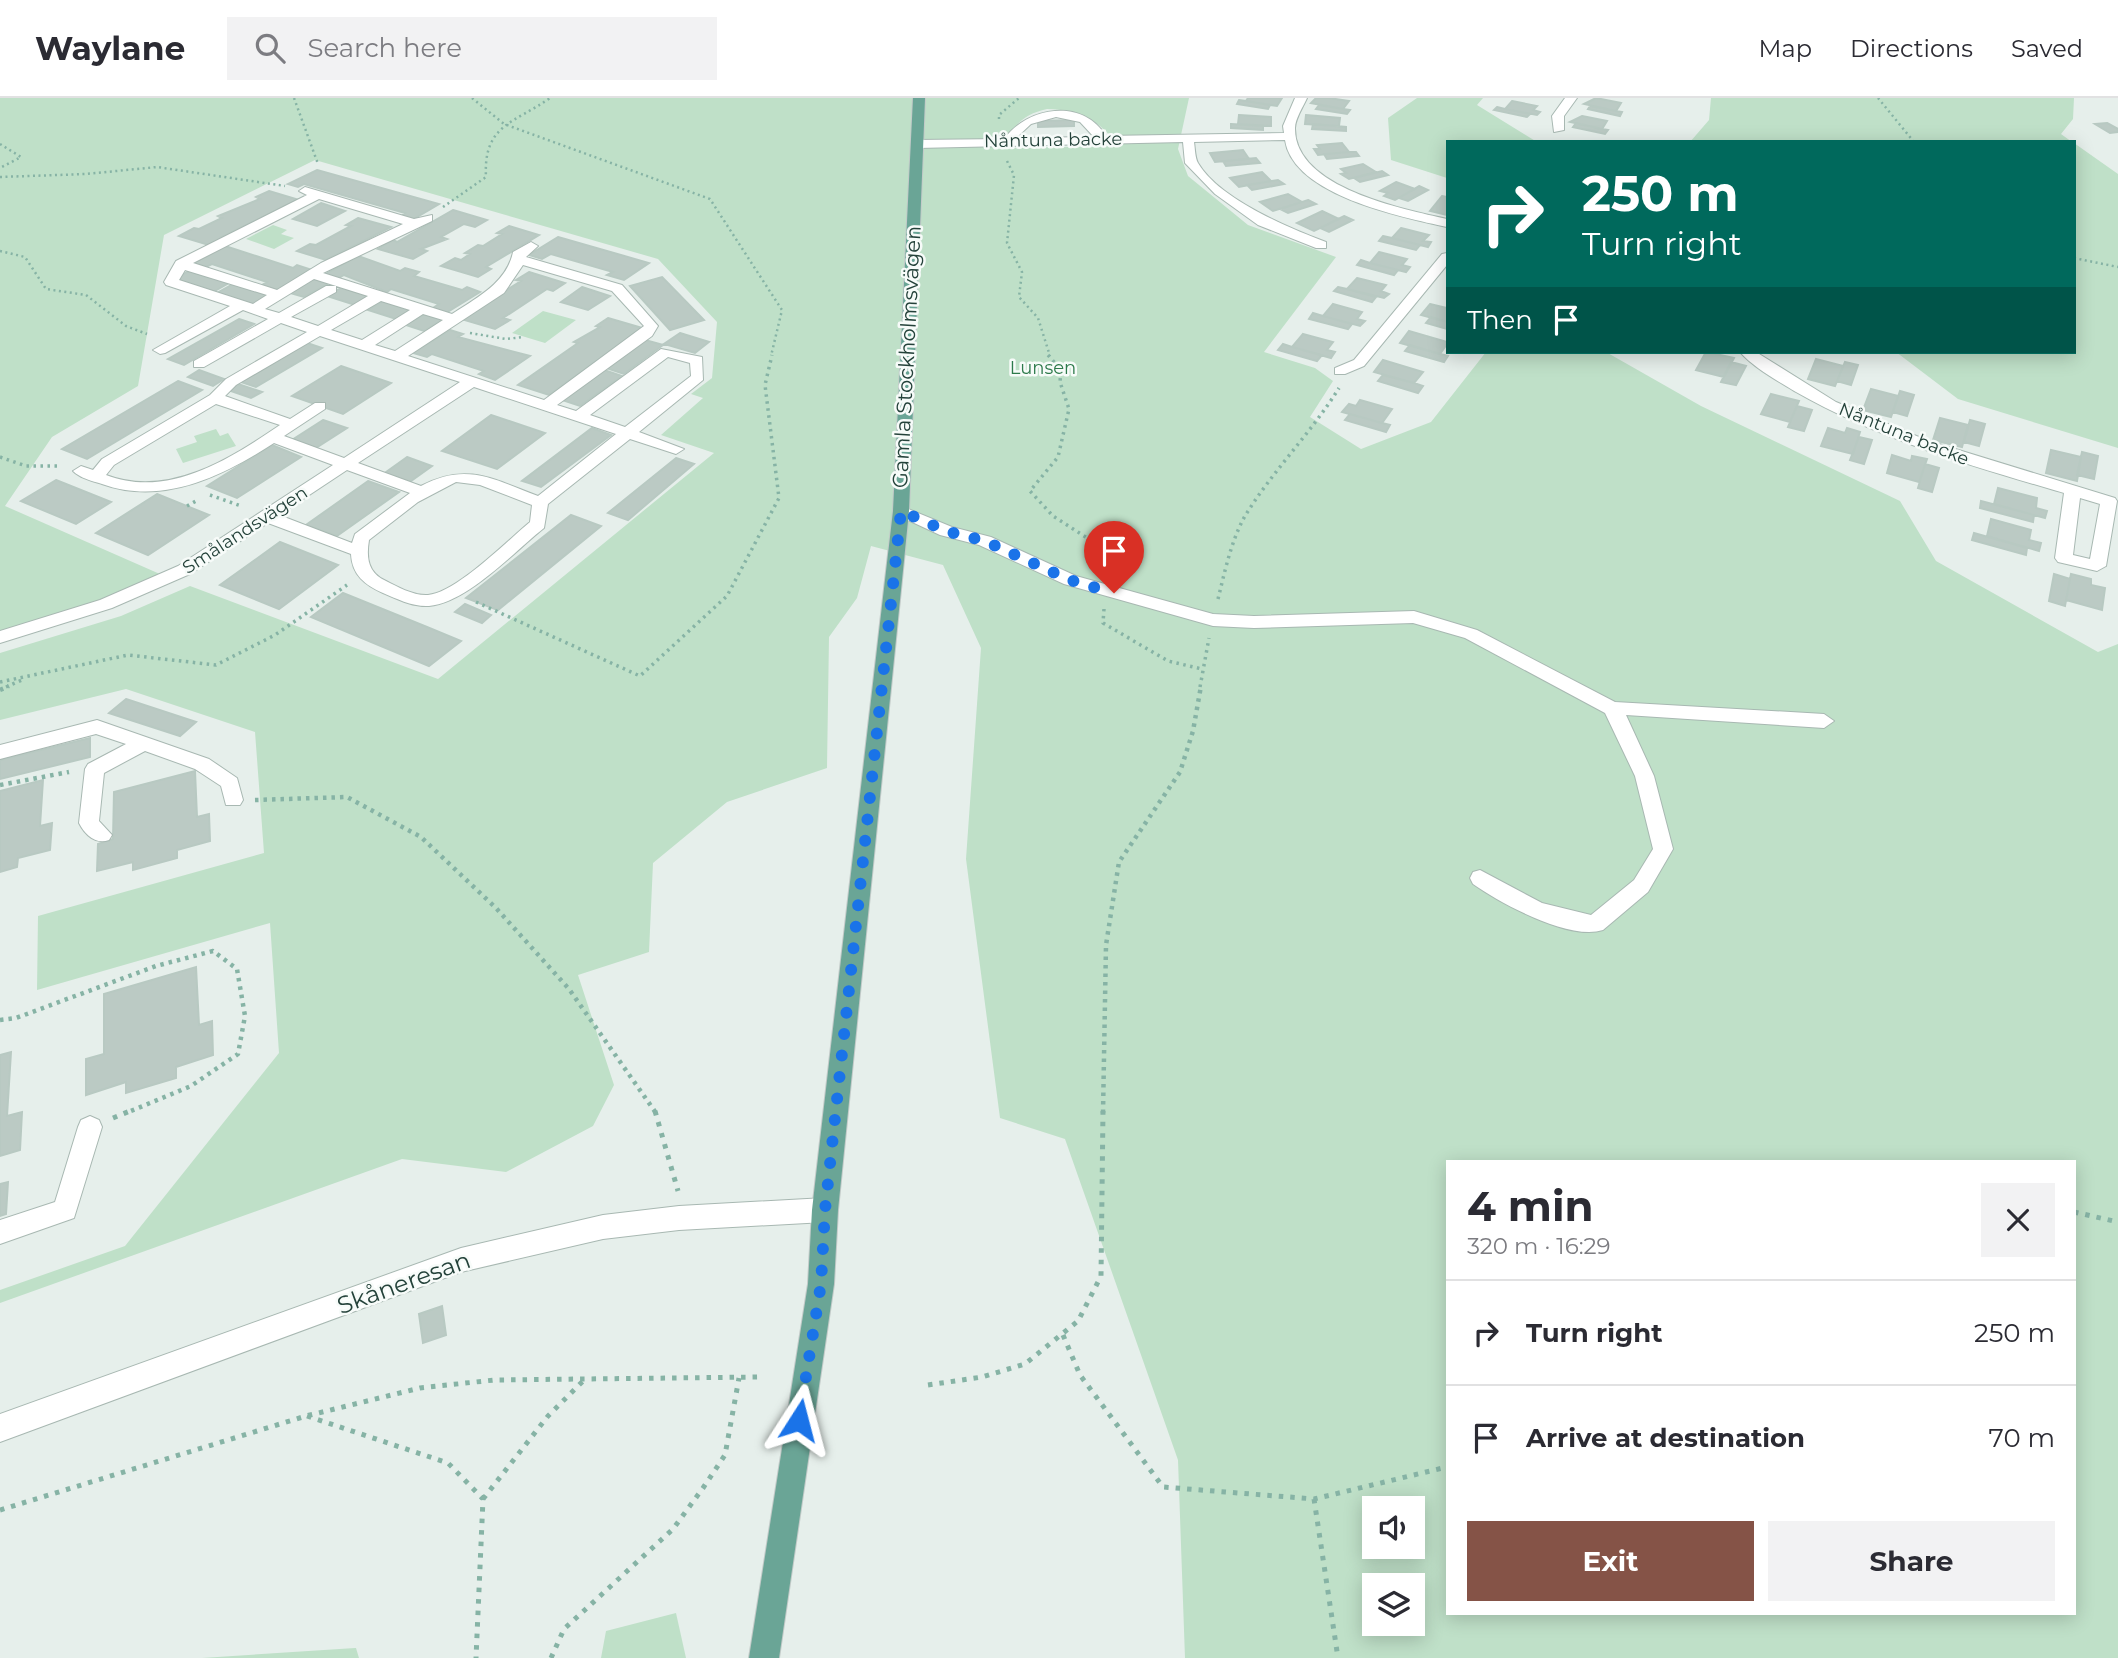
<!DOCTYPE html>
<html lang="en">
<head>
<meta charset="utf-8">
<style>
  body { margin:0; font-family:Montserrat,sans-serif; background:#f2f2f3; color:#2b2b33; height:100vh; display:flex; flex-direction:column; font-size:26px; white-space:nowrap }
  * { box-sizing:border-box; margin:0 }
  p { font-size:23px; color:#7c7c81 }
  .icon { flex:none; width:38px; height:38px; fill:none; stroke:currentColor; stroke-width:2; stroke-linecap:round; stroke-linejoin:round }
  .map { position:relative; flex:1; overflow:hidden }
  .side { position:absolute; left:1446px; top:1062px; width:630px; height:455px; display:flex; flex-direction:column; background:#fff; border-radius:0px; box-shadow:0 4px 18px #0003 }
  .side>* { flex:none }
  .top-card { position:absolute; left:1446px; top:42px; width:630px; height:214px; border-radius:0px; box-shadow:0 4px 18px #0003; background:#00695c; color:#fff; overflow:hidden }
  .buttons { position:absolute; left:1362px; top:1398px; display:grid; gap:14px }
  .buttons a { display:grid; place-items:center; width:63px; height:63px; border-radius:0px; background:#fff; box-shadow:0 4px 18px #0003; font-size:35px }
  .pin { position:absolute; display:grid; place-items:center; width:60px; height:60px; color:#fff; margin:-72px -30px; border-radius:50% 50% 50% 0; rotate:-45deg; box-shadow:0 0 7px #0007 }
  .pin .icon { rotate:45deg }
  .me { position:absolute; width:77px; margin:-38px; rotate:9deg; stroke-linejoin:round; filter:drop-shadow(0 0 5px #0008) }
  .turn { display:flex; align-items:center; gap:24px; height:147px; padding:0 21px; font-size:32px }
  .turn .icon { width:91px; height:91px; stroke-width:2.5 }
  .turn b { display:block; font-size:49px; line-height:60px }
  .then { display:flex; align-items:center; height:66px; padding:0 21px; background:#0003; gap:14px; font-size:26px }
  .round { display:grid; place-items:center; flex:none; width:74px; height:74px; border-radius:0px; background:#f2f2f3 }
  .overview { display:flex; align-items:center; justify-content:space-between; height:119px; padding:0 21px }
  h1 { font-size:42px; font-weight:700; line-height:52px }
  .button { display:flex; gap:14px; margin-top:auto; padding:14px 21px }
  .button a { flex:1; height:80px; border-radius:0px; background:#855347; color:#fff; font-size:28px; font-weight:700; line-height:80px; text-align:center }
  .button a+a { background:#f2f2f3; color:#2b2b33 }
  ul { padding:0; list-style:none }
  li { display:flex; align-items:center; gap:21px; height:105px; padding:0 21px; border-top:2px solid #e1e1e2 }
  li div { flex:1 }
  li b { display:block; font-size:26px }
  li em { font-style:normal }
  header { display:flex; align-items:center; gap:42px; box-sizing:border-box; height:98px; padding:0 35px; background:#fff; border-bottom:2px solid #e1e1e2 }
  header strong { font-size:33px }
  nav { display:flex; gap:38px; margin-inline-start:auto; font-size:24px }
  .search { width:490px; height:63px; background:#f2f2f3; display:flex; align-items:center; gap:18px; box-sizing:border-box; padding:0 24px; border-radius:0px; color:#7c7c81; font-size:26px }
  .map>svg:first-child { display:block }
  .green { fill:#bfe0c8; fill-rule:evenodd }
  .building { fill:#bbcac4; stroke:#b8c9c2; stroke-width:2 }
  .lines { fill:none; stroke-linecap:round; stroke-linejoin:round }
  .minor-casing { stroke:#a8b8b2; stroke-width:2 }
  .major-casing { stroke:#c2cac8; stroke-width:2 }
  .path-far3 { stroke:#86b3a5; stroke-width:2.5; stroke-dasharray:2 3.5; stroke-linecap:butt }
  .path-far2 { stroke:#86b3a5; stroke-width:3.5; stroke-dasharray:2.5 4.5; stroke-linecap:butt }
  .path-far1 { stroke:#86b3a5; stroke-width:4.5; stroke-dasharray:3.5 5; stroke-linecap:butt }
  .path { stroke:#86b3a5; stroke-width:5; stroke-dasharray:4.5 7; stroke-linecap:butt }
  .minor { fill:#fff; fill-rule:evenodd }
  .major { fill:#6aa596; fill-rule:evenodd }
  .route { stroke:#1a73e8; stroke-width:12; stroke-dasharray:0 21.6 }
  .labels { text-anchor:middle; stroke-width:5; stroke-linejoin:round; paint-order:stroke }
  .far-street-label { font-size:18px; fill:#24423a; stroke:#f7fbf9 }
  .far-park-label { font-size:18px; fill:#2d7a4b; stroke:#f7fbf9 }
  .street-label { font-size:21px; fill:#24423a; stroke:#f7fbf9 }
  .near-street-label { font-size:24px; fill:#24423a; stroke:#f7fbf9 }
</style>
</head>
<body>
<header>
<strong>Waylane</strong>
<div class="search"><svg class="icon" aria-label="search" viewBox="0 0 24 24"><circle cx="10" cy="10" r="6"/><path d="M15 15l6 6"/></svg>Search here</div>
<nav><a>Map</a><a>Directions</a><a>Saved</a></nav>
</header>
<div class="map">
<svg width="2118" height="1560" viewBox="0 0 2118 1560">
  <rect width="100%" height="100%" fill="#e6efeb"/>
  <!-- green -->
  <path class="green" d="M0 0H1189L1178 51 1188 78 1248 127 1336 159 1264 254 1315 270 1333 283 1310 319 1361 351 1431 324 1486 254H1606L1701 308 1900 403 1936 463 2098 554 2118 546V1560H1185L1178 1362 1065 1041 1000 1020 966 761 981 550 943 467 871 448 857 500 829 539 827 670 727 704 653 765 649 854 578 877 614 987 593 1028 506 1074 402 1061 0 1205V1192L125 1148 279 955 270 825 37 892 38 818 264 755 255 634 126 591 0 622V555L121 518 190 488 438 581 714 355 661 337 703 300 691 296 712 280 717 224 658 161 315 62 164 137 138 288 52 339 5 408 169 480 0 539ZM1047 11C1079 12 1100 22 1118 48L1004 50C1011 28 1024 16 1047 11ZM1447 1064H2074V1516H1447ZM1374 1410H1412V1449H1374ZM1374 1488H1412V1526H1374Z
    M1417 0H1483L1477 7 1537 44H1447V80L1391 62 1388 20Z
    M1711 0H2074L2073 21 2061 36 2072 44H1690L1709 22Z
    M2074 45 2118 76V350L1958 301 1896 254H2074Z
    M273 127 287 132 281 136 294 140 274 151 246 141Z
    M543 213 576 222 545 245 512 235Z
    M216 331 220 338 228 335 236 348 183 365 176 351 197 344 194 338Z
    M676 1515 686 1560H601L606 1533Z
    M356 1550 359 1560H202L355 1550Z"/>
  <!-- building -->
  <path class="building" d="M1248 0H1282L1277 8 1246 3Z
    M1316 0H1329L1349 3 1343 11 1311 5Z
    M1596 0 1621 5 1616 13 1584 6Z
    M1239 2 1246 3 1270 7 1268 11 1237 6Z
    M1512 3 1537 8 1533 12 1540 14 1537 17 1505 11Z
    M1319 7 1343 11 1350 12 1347 16 1316 11Z
    M1590 8 1616 13 1622 14 1620 18 1588 11Z
    M1497 9 1505 11 1530 16 1527 19 1494 12Z
    M1239 17 1271 19V28L1238 26Z
    M1306 17 1340 20 1339 28 1305 26Z
    M1582 18 1607 23 1602 31 1570 24Z
    M1074 22V28L1038 29V23Z
    M1576 25 1602 31 1608 32 1605 36 1573 29Z
    M2107 25 2118 31V34L2110 35 2095 26Z
    M1231 26 1263 28V32L1231 30Z
    M1313 26 1346 29V33L1312 31Z
    M1342 45 1349 54 1318 57 1314 51H1320L1317 47Z
    M1243 52 1249 61 1215 64 1210 55Z
    M1349 54H1356L1359 58 1327 61 1324 56Z
    M1256 60 1260 65 1226 68 1223 63Z
    M1363 66 1376 74 1349 81 1341 76 1346 75 1341 71Z
    M317 72 439 106 412 122 400 119 405 115 304 86 298 89 288 86Z
    M1382 73 1388 77 1360 84 1354 80Z
    M1262 74 1271 83 1239 89 1230 80Z
    M1278 82 1284 86 1252 92 1247 87Z
    M1396 84 1415 91 1395 102 1384 98 1388 95 1380 93Z
    M1419 88 1428 92 1408 103 1399 100Z
    M269 93 299 102 222 139 226 140 212 148 179 138 194 130 199 131 222 120 218 118 260 101 256 99Z
    M1288 96 1302 104 1273 113 1260 104Z
    M1442 98 1447 99V117L1430 113Z
    M1308 102 1316 106 1288 115 1280 111Z
    M321 105 345 113 317 128 293 121Z
    M453 112 487 122 475 129 464 126 441 139 447 141 421 151 427 153 413 161 378 151 393 142 397 144Z
    M1322 113 1339 121 1314 133 1297 125Z
    M1344 118 1353 122 1329 134 1320 130Z
    M358 120 391 129 326 162 297 153 310 146 316 147 351 128 346 127Z
    M509 128 539 137 486 169 491 171 478 179 441 168 455 160 461 162 470 156 465 155 478 147 483 148 502 136 497 135Z
    M1401 130 1429 137 1423 143 1431 144 1428 149 1392 140Z
    M1383 138 1392 140 1420 147 1416 152 1379 143Z
    M558 139 649 165 624 182 607 177 613 174 551 156 542 161 529 157Z
    M225 148 293 170 297 167 312 172 277 192 262 187 267 184 212 166 206 169 193 165Z
    M1379 154 1407 161 1402 167 1410 169 1406 174 1370 165Z
    M358 158 400 173 405 170 419 174 414 178 462 192 467 189 480 194 446 215 433 210 439 206 391 191 387 194 344 177 337 181 324 177Z
    M1361 162 1370 165 1398 172 1394 177 1357 167Z
    M191 172 229 185 213 194 174 181Z
    M529 174 565 185 553 193 547 191 503 220 510 222 495 231 461 221 521 183 516 182Z
    M662 179 704 222 670 232 630 188Z
    M1357 180 1386 187 1381 193 1389 196 1384 200 1347 191Z
    M314 181 329 185 304 199 290 195Z
    M233 186 270 198 253 207 217 195Z
    M582 189 610 198 588 212 561 204Z
    M1338 189 1347 191 1376 199 1372 204 1334 193Z
    M341 190 369 198 355 207 327 198Z
    M383 203 411 212 396 221 368 212Z
    M1333 206 1362 214 1357 221 1365 223 1360 228 1323 218Z
    M1430 206 1447 210V224L1421 217Z
    M1313 215 1323 218 1352 226 1348 231 1309 221Z
    M425 216 442 222 424 233 406 227Z
    M1431 219 1447 224V231L1426 225Z
    M608 220 642 230 549 297 518 287 578 245 574 244 600 229 596 228Z
    M239 221 254 226 184 267 168 261Z
    M450 232 463 236 458 239 530 258 495 282 479 276 484 273 432 256 427 259 413 255Z
    M1409 233 1447 244V246L1440 256 1400 245Z
    M680 235 709 244 695 255 664 246Z
    M1303 236 1333 244 1327 252 1335 254 1331 260 1292 249Z
    M645 242 663 247 624 276 606 270Z
    M307 245 322 250 256 289 241 284Z
    M1283 246 1292 249 1322 257 1317 263 1278 252Z
    M1410 247 1440 256 1448 258 1444 264 1405 253Z
    M1706 254 1734 260 1724 279 1696 272Z
    M1816 261 1843 268 1835 288 1808 281Z
    M1383 262 1423 274 1414 285 1374 274Z
    M1731 264 1746 268 1736 287 1721 284Z
    M1845 264 1858 267 1851 287 1837 283Z
    M341 268 391 285 343 316 292 298Z
    M199 272 224 281 213 288 188 279Z
    M604 272 622 278 580 308 562 302Z
    M1383 277 1414 285 1423 288 1418 295 1378 283Z
    M178 283 202 292 87 361 62 351Z
    M238 286 262 294 251 300 228 292Z
    M1871 291 1898 298 1891 319 1863 312Z
    M1900 293 1914 297 1907 318 1893 314Z
    M1771 296 1799 303 1790 324 1761 316Z
    M1360 302 1392 311 1382 325 1342 314 1349 306 1356 308Z
    M1797 308 1812 312 1804 333 1788 329Z
    M1350 316 1382 325 1390 327 1386 334 1345 322Z
    M491 317 545 335 497 371 442 353Z
    M1940 320 1968 327 1962 349 1933 342Z
    M323 322 347 330 316 350 292 342Z
    M1970 322 1985 326 1979 348 1964 344Z
    M592 330 611 337 541 389 522 383Z
    M1828 330 1845 335 1847 330 1860 334 1853 356 1821 348Z
    M1859 339 1872 342 1864 366 1850 362Z
    M272 347 301 359 237 400 207 388Z
    M2051 352 2081 359 2077 383 2046 375Z
    M2082 354 2098 358 2094 381 2077 377Z
    M1892 357 1911 363 1912 358 1927 361 1919 384 1887 375Z
    M407 359 432 368 407 386 382 377Z
    M676 360 694 366 628 422 608 415Z
    M1925 366 1939 370 1932 394 1918 390Z
    M56 382 111 404 76 426 21 403Z
    M368 383 399 394 337 438 306 427Z
    M1998 390 2037 400 2036 410 2047 413 2045 420 1994 406Z
    M157 396 209 417 148 457 96 435Z
    M1981 403 2034 417 2033 424 1980 410Z
    M571 417 601 428 498 512 466 500Z
    M1991 421 2031 432 2029 442 2041 445 2039 453 1987 438Z
    M1974 435 2027 450 2026 457 1972 442Z
    M280 444 338 467 279 511 220 487Z
    M2054 476 2070 481 2065 508 2049 503Z
    M2071 476 2091 481V487L2105 490 2102 512 2066 502Z
    M343 495 427 529 461 543 429 568 311 519Z
    M465 506 491 517 482 525 455 514Z
    M126 601 196 624 180 638 109 615Z
    M90 640V659L0 681V662Z
    M195 673 197 719 209 716 210 743 177 752V760L133 772V764L97 773 98 746 113 741 114 694Z
    M43 682 40 728 52 725 50 752 18 760 17 769 0 774V693Z
    M196 869 199 927 212 923 213 957 176 969V980L126 995V984L86 997V961L104 956V896Z
    M11 954 7 1018 22 1014 20 1052 0 1058V957Z
    M8 1084 6 1116 0 1118V1086Z
    M442 1208 446 1237 423 1245 419 1216Z"/>
  <g class="lines">
    <!-- minor casing -->
    <g class="minor-casing">
      <path id="minor" d="M1295 0H1307C1303 9 1295 21 1295 30 1294 90 1403 111 1447 121V129C1401 119 1293 97 1285 42L1194 44C1195 50 1195 60 1198 65 1219 101 1289 130 1326 144V150H1316L1258 127 1215 96 1185 65 1183 44 917 50 911 46 917 42 1004 41C1028 8 1083 0 1106 38L1284 35 1283 28ZM1056 19 1080 24 1094 39 1016 40 1031 26Z
        M1565 0H1577L1564 18V32L1554 34 1552 18Z
        M305 89 414 121 432 117V123L323 175 452 216C478 199 507 184 513 154L531 144 538 148 526 159 622 187 658 228 652 238 557 307 576 313 661 251 702 259 703 282 639 334 684 351 676 356 630 341 548 406 544 430C515 453 467 505 429 508 413 509 397 501 383 495 365 487 352 477 351 456L268 425 190 476 112 510 0 545V533L100 502 178 468 333 367 274 345C223 378 163 408 102 386 92 383 80 380 73 373L81 368 93 372 102 361 210 297 226 281 307 234 281 225 204 269H194V263L268 221 243 212 165 255 160 256 153 252 230 208 166 187 164 184 176 163 307 97 299 93ZM319 101 403 126 321 165 277 192 193 165ZM523 167 612 193 644 228 544 302 408 258 504 195ZM185 172 267 197 253 206 179 182ZM314 181 368 198 318 228 291 219 336 194V188H326L279 215 265 211ZM381 203 410 212 362 242 331 232ZM423 216 443 222 395 253 375 247ZM320 238 460 284 344 360 284 338 325 311V305H315L290 321 225 298 236 287ZM668 259 690 265 691 278 625 329 590 317ZM474 289 616 336 538 398C493 381 466 364 421 388L358 365ZM216 306 280 327C230 361 168 401 106 377L114 367ZM347 372 410 395 355 436 352 445 279 417ZM456 384 480 387 532 407 530 424C507 443 456 495 428 497 414 498 398 489 386 483 368 475 366 460 369 442L418 404Z
        M1447 155V167L1364 268 1345 276H1335V270L1354 262 1442 156Z
        M1740 254H1756L1836 304 1926 342 2115 400 2117 403 2106 468 2097 473 2058 464 2055 460 2064 395C1972 368 1880 342 1796 294 1778 283 1754 270 1740 254ZM2080 400 2100 406 2090 461 2073 457Z
        M901 408 952 429 991 439 1076 478 1213 516 1254 518 1414 513 1477 532 1615 604 1824 616 1834 623 1824 630 1626 617 1654 678 1673 751 1648 794 1603 832C1569 843 1500 805 1473 786L1470 780 1473 774 1480 772 1542 805 1591 817 1634 782 1653 751 1635 678 1605 615 1465 540 1413 525 1254 530 1213 528 1064 486 979 447 940 437 895 416V410Z
        M97 622 209 661 237 680 243 702 240 707H226L221 688 195 671 145 653 104 675 99 723 112 737 109 742C96 747 85 737 79 725L85 671 88 666 126 646 96 636 0 661V647Z
        M90 1018 99 1022 102 1029 74 1120 0 1146V1122L55 1104 78 1029 81 1022Z
        M825 1100 834 1104 838 1112 834 1120 825 1124 679 1132 603 1141 461 1174 0 1344V1316L461 1150 603 1117 679 1108Z"/>
    </g>
    <!-- major casing -->
    <g class="major-casing">
      <path id="major" d="M913 0H925L909 413 838 1112 834 1186 779 1560H749L808 1186 812 1112 893 413Z"/>
    </g>
    <!-- path-far3 -->
    <path class="path-far3" d="M294 0 318 66
      M472 0 504 26 710 101 782 212 771 258
      M1878 0 1914 44
      M999 21V17L1019 0
      M0 46 21 59 0 70
      M1007 63 1014 77 1007 145 1022 174 1019 199 1038 220 1050 258
      M0 79 86 76 157 69 285 88
      M443 109 486 79C483 26 515 25 550 0
      M0 153 25 159 46 191 86 197 126 228 147 236
      M2074 160 2118 169
      M470 235 506 241 523 239"/>
    <!-- path-far2 -->
    <path class="path-far2" d="M1048 257 1061 272 1060 284 1069 311 1058 359 1030 393 1053 418 1109 454 1111 474
      M0 359 26 368H59
      M210 397 241 408
      M187 408 196 403
      M1218 501C1225 473 1231 443 1245 418 1271 375 1311 335 1339 290
      M476 504 640 578 727 498 779 400 765 287 772 257
      M1104 511 1103 525 1168 563 1202 571
      M0 584 128 557 216 567 275 537 347 487
      M6 589 24 581
      M1200 589 1209 540"/>
    <!-- path-far1 -->
    <path class="path-far1" d="M0 592 9 588
      M0 687 69 674
      M255 702 347 699 421 739 496 810 569 891 656 1015
      M0 922 16 920 156 868 213 853 237 871 245 918 238 956 191 988 126 1015
      M1103 1015 1106 847 1119 764 1180 674 1193 633 1201 588"/>
    <!-- path -->
    <path class="path" d="M655 1013 678 1093
      M113 1020 130 1013
      M2074 1114 2118 1124
      M1063 1237 1080 1277 1163 1389 1314 1401 1447 1369
      M928 1287 982 1279 1025 1266 1078 1223 1101 1178 1103 1013
      M307 1318 448 1365 483 1401 476 1560
      M483 1401 548 1318 584 1282
      M1314 1401 1338 1560
      M0 1412 306 1318 420 1290 494 1282 761 1279
      M551 1560 564 1531 673 1431 703 1390 725 1357 739 1280"/>
    <!-- minor -->
    <use href="#minor" class="minor"/>
    <!-- major -->
    <use href="#major" class="major"/>
  </g>
  <g class="lines">
    <!-- route -->
    <path class="route" d="M799 1322 821 1186 825 1112 901 413 946 433 985 443 1070 482 1114 495"/>
  </g>
  <g class="labels">
    <!-- far-street labels -->
    <g class="far-street-label">
      <text transform="translate(1053 42) rotate(-1)" y="6">Nåntuna backe</text>
      <text transform="translate(1904 336) rotate(22)" y="6">Nåntuna backe</text>
      <text transform="translate(245 432) rotate(-33)" y="6">Smålandsvägen</text>
    </g>
    <!-- far-park labels -->
    <g class="far-park-label">
      <text x="1043" y="276">Lunsen</text>
    </g>
    <!-- street labels -->
    <g class="street-label">
      <text transform="translate(907 259) rotate(-87)" y="7">Gamla Stockholmsvägen</text>
    </g>
    <!-- near-street labels -->
    <g class="near-street-label">
      <text transform="translate(404 1185) rotate(-20)" y="8">Skåneresan</text>
    </g>
  </g>
</svg>
<div class="buttons">
<a><svg class="icon" aria-label="sound" viewBox="0 0 24 24"><path d="M4 9h4l5-4v14l-5-4H4zM17 9q2 3 0 6"/></svg></a>
<a><svg class="icon" aria-label="layers" viewBox="0 0 24 24"><path d="M12 4l9 5-9 5-9-5zM3 14l9 5 9-5"/></svg></a>
</div>
<div class="pin" style="left:1114px;top:495px;background:#d93025"><svg class="icon" aria-label="arrive" viewBox="0 0 24 24"><path d="M6 21V4h12l-3 4 3 4H6"/></svg></div>
<svg class="me" style="left:799px;top:1322px" viewBox="-20 -20 40 40"><path d="M0-17L14 15 0 8-14 15z" fill="#1a73e8" stroke="#fff" stroke-width="4"/></svg>
<div class="top-card">
<div class="turn"><svg class="icon" aria-label="right" viewBox="0 0 24 24"><path d="M7 20v-9h11M14 6l5 5-5 5"/></svg><div><b>250 m</b>Turn right</div></div>
<div class="then">Then<svg class="icon" aria-label="arrive" viewBox="0 0 24 24"><path d="M6 21V4h12l-3 4 3 4H6"/></svg></div>
</div>
<section class="side">
<div class="overview"><div><h1>4 min</h1><p>320 m · 16:29</p></div><a class="round"><svg class="icon" aria-label="close" viewBox="0 0 24 24"><path d="M6 6l12 12M18 6L6 18"/></svg></a></div>
<ul>
<li><svg class="icon" aria-label="right" viewBox="0 0 24 24"><path d="M7 20v-9h11M14 6l5 5-5 5"/></svg><div><b>Turn right</b></div><em>250 m</em></li>
<li><svg class="icon" aria-label="arrive" viewBox="0 0 24 24"><path d="M6 21V4h12l-3 4 3 4H6"/></svg><div><b>Arrive at destination</b></div><em>70 m</em></li>
</ul>
<div class="button"><a>Exit</a><a>Share</a></div>
</section>
</div>
</body>
</html>
